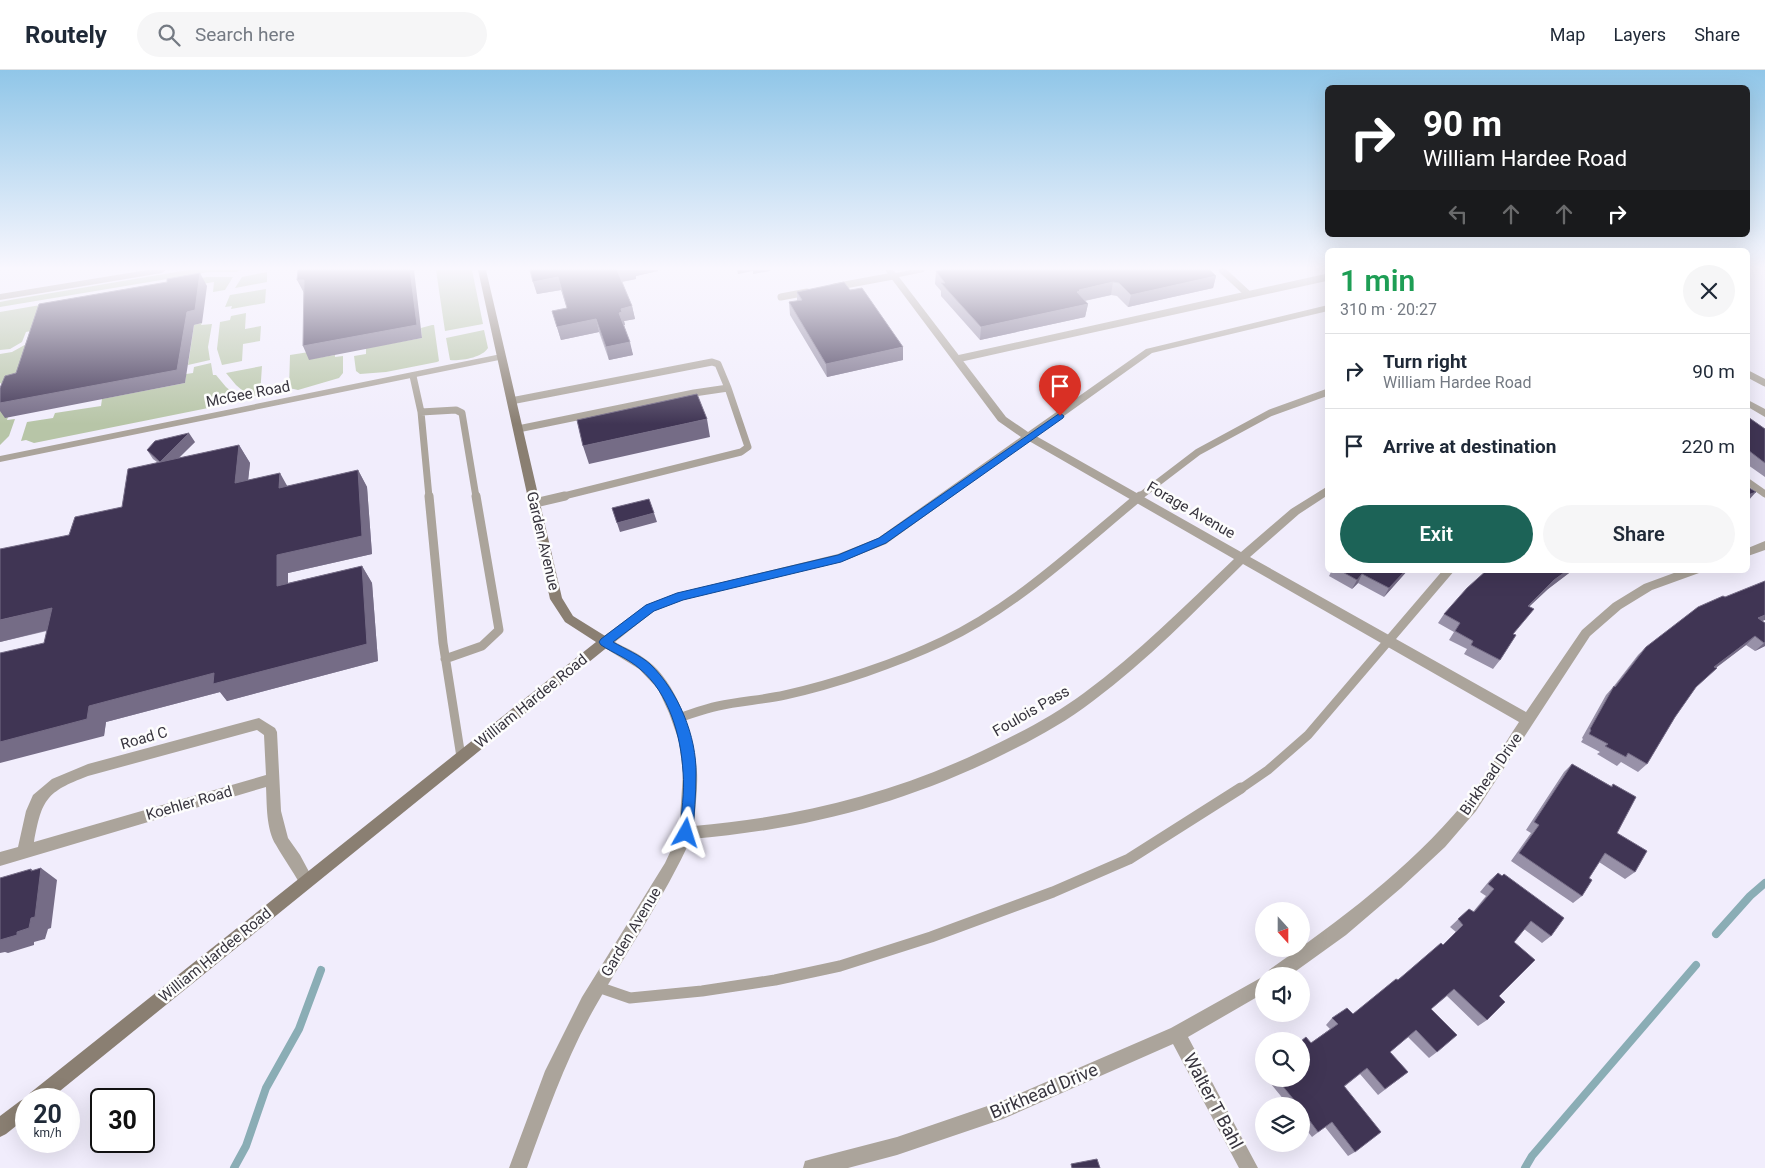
<!DOCTYPE html>
<html lang="en">
<head>
<meta charset="utf-8">
<style>
  body { margin:0; font-family:Roboto,sans-serif; background:#f6f6f7; color:#1f2937; height:100vh; display:flex; flex-direction:column; font-size:19px; white-space:nowrap }
  * { box-sizing:border-box; margin:0 }
  p { font-size:16px; color:#747a83 }
  .icon { flex:none; width:28px; height:28px; fill:none; stroke:currentColor; stroke-width:2; stroke-linecap:round; stroke-linejoin:round }
  .map { position:relative; flex:1; overflow:hidden }
  .drawer { position:absolute; left:1325px; top:178px; width:425px; height:325px; display:flex; flex-direction:column; background:#fff; border-radius:8px; box-shadow:0 5px 20px #0002 }
  .drawer>* { flex:none }
  .guide { position:absolute; left:1325px; top:15px; width:425px; height:152px; border-radius:8px; box-shadow:0 5px 20px #0002; background:#202124; color:#fff; overflow:hidden }
  .needle { width:32px; rotate:159deg }
  .fabs { position:absolute; left:1255px; top:832px; display:grid; gap:10px }
  .fabs a { display:grid; place-items:center; width:55px; height:55px; border-radius:50%; background:#fff; box-shadow:0 5px 20px #0002; font-size:25px }
  .speed { position:absolute; left:15px; top:1018px; display:flex; gap:10px; font-size:25px; font-weight:700; text-align:center }
  .speed>* { display:grid; place-content:center; width:65px; height:65px; border-radius:50%; background:#fff; box-shadow:0 5px 20px #0002; line-height:1 }
  .speed small { font-size:12px; font-weight:400 }
  .speed .limit { border:2px solid #111; border-radius:8px; background:#fff; color:#111 }
  .pin { position:absolute; display:grid; place-items:center; width:42px; height:42px; color:#fff; margin:-51px -21px; border-radius:50% 50% 50% 0; rotate:-45deg; box-shadow:0 0 5px #0007 }
  .pin .icon { rotate:45deg }
  .me { position:absolute; width:55px; margin:-28px; rotate:6deg; stroke-linejoin:round; filter:drop-shadow(0 0 4px #0008) }
  .turn { display:flex; align-items:center; gap:18px; height:105px; padding:0 15px; font-size:22px }
  .turn .icon { width:65px; height:65px; stroke-width:2.5 }
  .turn b { display:block; font-size:35px; line-height:42px }
  .lanes { display:flex; align-items:center; height:48px; padding:0 15px; background:#0003; justify-content:center; gap:25px; direction:ltr }
  .lanes .off { opacity:.35 }
  .round { display:grid; place-items:center; flex:none; width:52px; height:52px; border-radius:26px; background:#f6f6f7 }
  .summary { display:flex; align-items:center; justify-content:space-between; height:85px; padding:0 15px }
  h1 { font-size:30px; font-weight:600; line-height:38px; color:#1e9e55 }
  .cta { display:flex; gap:10px; margin-top:auto; padding:10px 15px }
  .cta a { flex:1; height:58px; border-radius:30px; background:#1c6357; color:#fff; font-size:20px; font-weight:600; line-height:58px; text-align:center }
  .cta a+a { background:#f6f6f7; color:#1f2937 }
  ul { padding:0; list-style:none }
  li { display:flex; align-items:center; gap:15px; height:75px; padding:0 15px; border-top:1px solid #e0e1e3 }
  li div { flex:1 }
  li b { display:block; font-size:19px }
  li em { font-style:normal }
  header { display:flex; align-items:center; gap:30px; box-sizing:border-box; height:70px; padding:0 25px; background:#fff; border-bottom:1px solid #e0e1e3 }
  header strong { font-size:24px }
  nav { display:flex; gap:28px; margin-inline-start:auto; font-size:18px }
  .search { width:350px; height:45px; background:#f6f6f7; display:flex; align-items:center; gap:12px; box-sizing:border-box; padding:0 18px; border-radius:28px; color:#747a83; font-size:19px }
  .map>svg:first-child { display:block }
  .green { fill:#b7c5a7 }
  .lines { fill:none; stroke-linecap:round; stroke-linejoin:round }
  .stream { stroke:#8aadb5; stroke-width:8 }
  .lane-far2 { stroke:#aba49b; stroke-width:7 }
  .lane-far1 { stroke:#aba49b; stroke-width:9 }
  .lane { stroke:#aba49b; stroke-width:11 }
  .street { fill:#aba49b; fill-rule:evenodd }
  .secondary { fill:#8a7f72; fill-rule:evenodd }
  .wall { fill:#9891a8 }
  .shaded-wall { fill:#756c86 }
  .building { fill:#403554; stroke:#756c86 }
  .route { fill:#1a73e8; stroke:#114b97 }
  .labels { text-anchor:middle; stroke-width:5; stroke-linejoin:round; paint-order:stroke }
  .street-label { font-size:15px; fill:#37343e; stroke:#fdfdfd }
  .near-street-label { font-size:18px; fill:#37343e; stroke:#fdfdfd }
</style>
</head>
<body>
<header>
<strong>Routely</strong>
<div class="search"><svg class="icon" aria-label="search" viewBox="0 0 24 24"><circle cx="10" cy="10" r="6"/><path d="M15 15l6 6"/></svg>Search here</div>
<nav><a>Map</a><a>Layers</a><a>Share</a></nav>
</header>
<div class="map">
<svg width="1765" height="1098" viewBox="0 0 1765 1098">
  <rect width="100%" height="100%" fill="#f1edfc"/>
  <!-- green -->
  <path class="green" d="M188 200H239L237 202H209L0 237V232L10 230Z
    M436 200H472L483 254 445 261Z
    M267 202V212L235 218 242 207Z
    M207 207H233L225 220 213 222 214 212 170 219 73 229Z
    M266 219 265 233 231 239 232 236 225 237 230 225Z
    M69 230 45 258 26 262 22 272 10 279 0 280V242Z
    M246 243 245 259 261 256 260 271 243 274 242 291 222 295 217 279 220 252 230 250 231 246Z
    M202 253 201 255 212 254 208 277 210 290 188 295 194 255Z
    M432 255H434L439 291 437 292 386 302 360 304 356 301 354 286 366 284V278L422 268 421 258Z
    M484 260 488 278C482 288 460 291 450 290L446 268Z
    M30 272 15 319 0 313V284L12 282Z
    M309 282 310 289 335 285V287L343 286V303L339 308 298 320 289 318 290 285Z
    M211 293 213 305H216L226 317 243 331 34 373 26 370 21 371 27 352 53 348 55 343 101 336 102 329 185 313 186 304 193 303 194 297Z
    M262 296 260 325 250 327 236 315 226 303Z
    M0 336 5 347H8L7 350 15 349 9 366 0 375Z"/>
  <g class="lines">
    <!-- stream -->
    <path class="stream" d="M1716 864 1750 826 1765 813
      M234 1098 246 1076 266 1018 299 959 321 900
      M1525 1098 1532 1086 1696 895"/>
    <!-- lane-far2 -->
    <path class="lane-far2" d="M1222 200 1248 224
      M834 217 893 206
      M781 227 807 222
      M957 289 1328 207
      M1748 304 1765 313
      M413 306 421 342 429 427
      M511 331 712 292 718 294 728 318
      M421 342 456 340 462 343 476 427
      M518 359 694 323 728 318 748 377 741 382 560 427
      M1748 412 1765 424
      M1139 427 1198 382 1270 343 1328 322"/>
    <!-- lane-far1 -->
    <path class="lane-far1" d="M429 426 443 573 461 687
      M535 433 565 426
      M445 589 482 576 499 560 476 426
      M678 648C691 644 704 639 718 636 740 631 763 630 785 625 835 614 897 593 943 571 1017 536 1078 477 1140 426
      M1239 720 1268 700 1308 665 1449 500"/>
    <!-- lane -->
    <path class="lane" d="M598 917 630 928 702 921 775 910 840 896 931 867 1053 822 1129 789 1241 718"/>
    <!-- street -->
    <path class="street" d="M147 200H166L162 203 0 230V224Z
      M885 200H893L896 203 910 200H925L924 202 899 207 1006 347 1028 362 1146 279 1328 235V241L1152 283 1036 366 1241 482 1291 439 1328 416V425L1299 444 1250 487 1526 642 1582 560 1613 533 1644 514 1682 500H1701L1699 503 1652 520 1621 539 1590 566 1476 741 1445 777 1401 818 1346 865 1289 906H1267L1269 900C1339 851 1408 800 1464 733 1485 709 1501 679 1519 652L1243 494C1195 541 1147 591 1093 631 1062 655 1027 673 992 690 893 737 799 760 691 769 664 828 627 881 595 937 566 988 547 1043 527 1098H509L545 1001 582 927 665 793 679 763 683 703 679 671 669 643 658 619 639 599 600 575 599 572 600 569 646 535 677 523 838 484 878 468 1021 367 998 351ZM1029 371 1234 489C1186 535 1138 583 1084 623 1053 646 1018 664 982 681 889 725 797 747 694 756 695 738 698 719 697 702 694 666 678 614 648 591 638 583 626 578 615 572L654 541 683 530 841 492 886 474Z
      M501 284 504 285V289L0 392V386Z
      M1748 330 1765 339V347L1748 337Z
      M1765 471V480L1748 486V478Z
      M259 648 275 658 277 662 281 741 288 768 300 785 314 811 311 816 306 818 301 816C293 801 284 789 276 775 266 759 267 735 266 717L0 796V782L18 777 26 741 33 725 52 709 88 694ZM257 660 264 665 266 705 34 772C42 729 46 722 88 706Z
      M1264 906V923L1188 967 1258 1098H1239L1173 974 1003 1049 897 1085 848 1098H803L805 1091 812 1089 897 1067 1002 1031 1171 958Z"/>
    <!-- secondary -->
    <path class="secondary" d="M478 200H486L562 528 573 546 610 569 611 572 610 575 50 1029H26V1048L6 1064 0 1067V1046L20 1031 26 1028 27 1029 30 1023 596 572 565 552 550 529Z"/>
  </g>
  <!-- wall -->
  <path class="wall" d="M530 200 658 201 636 206V209L622 212 632 236 635 249 624 251 625 255H624L633 285 609 290 599 262 561 270 552 241 567 238 561 220 537 224Z
    M936 201 1216 206 1213 218 1128 237 1117 226 1111 225 1085 231 1088 234 1085 247 980 270 941 226V221L935 214Z
    M797 222 903 290 827 307 790 245 789 232 797 231Z
    M1748 347 1765 359V407L1748 395Z
    M195 372 179 388 239 375 250 393 248 410 288 416 358 400 367 417 372 484 288 503V513L362 496 372 513 378 591 227 631 220 622 106 652 104 666 44 573 47 561 0 572 69 465 122 437 157 392 153 389 147 380Z
    M1332 500H1408L1384 527 1358 513 1352 519 1329 506Z
    M1487 500H1573L1548 519 1529 537 1513 564 1500 590 1493 599 1464 584 1467 579 1449 570 1454 562 1438 553 1444 544Z
    M1762 551 1765 553V576L1755 581 1746 575 1716 598 1695 618 1675 647 1647 694 1638 702 1621 692 1617 696 1597 684 1600 682 1581 672 1583 669 1582 668 1606 625 1614 616 1638 585 1646 577Z
    M1572 694 1611 716 1613 714 1617 763 1635 802 1625 809 1599 792 1589 808 1582 826 1573 833 1511 791 1531 763 1526 760 1564 702Z
    M1498 803 1502 806 1504 804 1551 866 1542 873 1524 859 1514 872 1499 926 1487 950 1478 956 1447 926 1431 939 1437 982 1429 988 1408 967 1390 982 1408 1002 1378 1025 1360 1004 1344 1017 1355 1082 1348 1086 1325 1057 1312 1067 1301 1053V1036H1289L1267 1009H1301L1311 973 1330 959 1326 955 1332 948 1353 944 1443 875 1456 862 1450 857 1469 839 1473 842 1486 826 1480 822 1490 810Z
    M1264 997V1004L1261 1000Z"/>
  <!-- shaded-wall -->
  <path class="shaded-wall" d="M410 200H414L422 268 309 290 303 276Z
    M617 200H658V201L636 206V209L620 212Z
    M737 200H753V201L738 204Z
    M753 200H770V201L753 204Z
    M200 203 207 216 202 253 194 255 185 313 5 348 0 341V333L187 242Z
    M1216 206 1213 218 1128 237 1131 225Z
    M558 207 561 220 537 224 533 212Z
    M297 210H304V223Z
    M1113 212 1111 225 1078 232 1077 222 1079 220Z
    M1088 234 1085 247 980 270 981 257Z
    M632 236 635 249 624 251 625 255H622L619 243 621 239Z
    M596 249 599 262 561 270 557 257Z
    M630 272 633 285 609 290 606 277Z
    M903 277V290L827 307 826 294Z
    M707 349 710 367 589 394 583 376Z
    M189 363 195 372 166 400 160 392Z
    M239 375 250 393 246 430 235 413Z
    M358 400 367 417 372 484 288 503V533L277 516V485Z
    M280 403 290 421 279 418Z
    M1756 422 1748 431V432V425Z
    M654 443 657 452 620 462 617 453Z
    M362 496 372 513 378 591 227 631 220 622 106 652 104 666 0 693V672Z
    M1406 500H1408L1384 527 1389 518Z
    M1568 500H1573L1548 519 1521 544 1528 536 1554 510Z
    M1362 504 1358 513 1352 519 1357 510Z
    M52 538 68 555 0 572V550Z
    M1765 545V550L1749 557 1758 548Z
    M1755 566 1746 575 1706 605 1714 597Z
    M1765 572V576L1755 581 1764 573Z
    M41 798 57 810 51 858 48 859 45 869 34 872V875L8 883 5 882 0 883V870L31 799 40 805Z"/>
  <!-- building -->
  <path class="building" d="M298 200H410L417 255 303 276 304 210H297Z
    M530 200H617L632 236 621 239 622 242 619 243 630 272 606 277 596 249 557 257 552 241 567 238 558 207 533 212Z
    M943 200H1210L1216 206 1131 225 1119 213 1113 212 1079 220 1080 221 1077 222 1088 234 981 257 941 213H945L936 201Z
    M200 203 195 240 187 242 177 300 0 333V318L5 306 16 303 39 234 167 212V209Z
    M844 212 850 220 862 218 903 277 826 294 789 232 802 230 797 222Z
    M697 324 707 349 583 376 577 350Z
    M1748 347 1765 359V393L1748 380Z
    M189 363 160 392 147 380 155 371Z
    M239 375 235 413 280 403 279 418 358 400 362 466 277 485V516L362 496 367 574 213 614 214 603 89 636 87 649 0 672V583L44 573 52 538 0 550V479L69 465 75 447 122 437 128 399Z
    M1748 417 1756 422 1748 425Z
    M649 429 654 443 617 453 612 438Z
    M1339 500H1406L1389 518 1362 504 1357 510Z
    M1487 500H1568L1554 510 1528 536 1534 539 1513 564 1516 565 1500 590 1471 575 1473 571 1455 561 1460 553 1444 544 1467 518Z
    M1765 511V545L1758 548 1765 553V572L1764 573 1755 566 1714 597 1717 598 1696 617 1675 647 1647 694 1628 683 1626 687 1605 676 1608 674 1589 664 1591 660 1590 659 1614 616 1615 617 1646 577 1698 537 1723 526 1725 527Z
    M1572 694 1612 717 1613 714 1636 727 1617 763 1647 781 1635 802 1605 783 1589 808 1592 810 1582 826 1519 783 1539 755 1534 752Z
    M41 798 35 847 31 848 29 858 17 862V865L0 870V808L31 799V801Z
    M1498 803 1502 806 1504 804 1564 848 1551 866 1531 851 1514 872 1535 890 1499 926 1505 932 1487 950 1454 919 1431 939 1457 965 1437 982 1416 960 1390 982 1408 1002 1385 1019 1367 998 1344 1016 1381 1062 1355 1082 1332 1052 1318 1062 1301 1039V1036H1299L1277 1009H1301V971L1306 967 1311 973 1338 954 1332 948 1347 938 1353 944 1396 909 1398 910 1441 873 1443 875 1463 855 1458 849 1469 839 1474 842 1494 819 1488 814Z
    M1097 1089 1100 1098H1072L1071 1094Z"/>
  <!-- sky -->
  <linearGradient id="sky" x2="0" y2="1"><stop stop-color="#90c6e8"/><stop offset="0.56" stop-color="#f9f7fe"/><stop offset="1" stop-color="#f9f7fe" stop-opacity="0"/></linearGradient>
  <rect width="1765" height="354" fill="url(#sky)"/>
  <!-- route -->
  <path class="route" d="M1060 343 1064 346 1063 348 886 473 841 492 683 530 654 541 613 572C625 579 640 585 650 594 678 621 697 666 696 705 696 725 694 744 693 763L691 768 686 769 682 768 680 763C681 743 685 722 683 702 681 666 669 623 640 599 629 589 613 583 601 575L599 572 601 569 646 535 677 523 838 485 879 468Z"/>
  <g class="labels">
    <!-- street labels -->
    <g class="street-label">
      <text transform="translate(248 324) rotate(-11)" y="5">McGee Road</text>
      <text transform="translate(1191 440) rotate(30)" y="5">Forage Avenue</text>
      <text transform="translate(543 471) rotate(77)" y="5">Garden Avenue</text>
      <text transform="translate(531 631) rotate(-39)" y="5">William Hardee Road</text>
      <text transform="translate(1031 641) rotate(-30)" y="5">Foulois Pass</text>
      <text transform="translate(144 668) rotate(-16)" y="5">Road C</text>
      <text transform="translate(1491 704) rotate(-55)" y="5">Birkhead Drive</text>
      <text transform="translate(189 733) rotate(-16)" y="5">Koehler Road</text>
      <text transform="translate(631 862) rotate(-59)" y="5">Garden Avenue</text>
      <text transform="translate(215 885) rotate(-39)" y="5">William Hardee Road</text>
    </g>
    <!-- near-street labels -->
    <g class="near-street-label">
      <text transform="translate(1044 1021) rotate(-23)" y="6">Birkhead Drive</text>
      <text transform="translate(1213 1031) rotate(62)" y="6">Walter T Bahl</text>
    </g>
  </g>
</svg>
<div class="fabs">
<a><svg class="needle" viewBox="-14 -14 28 28"><path d="M0-13l5 13h-10z" fill="#e53935"/><path d="M0 13l5-13h-10z" fill="#747a83"/></svg></a>
<a><svg class="icon" aria-label="sound" viewBox="0 0 24 24"><path d="M4 9h4l5-4v14l-5-4H4zM17 9q2 3 0 6"/></svg></a>
<a><svg class="icon" aria-label="search" viewBox="0 0 24 24"><circle cx="10" cy="10" r="6"/><path d="M15 15l6 6"/></svg></a>
<a><svg class="icon" aria-label="layers" viewBox="0 0 24 24"><path d="M12 4l9 5-9 5-9-5zM3 14l9 5 9-5"/></svg></a>
</div>
<div class="speed"><div>20<small>km/h</small></div><div class="limit">30</div></div>
<div class="pin" style="left:1060px;top:346px;background:#d93025"><svg class="icon" aria-label="arrive" viewBox="0 0 24 24"><path d="M6 21V4h12l-3 4 3 4H6"/></svg></div>
<svg class="me" style="left:686px;top:763px" viewBox="-20 -20 40 40"><path d="M0-17L14 15 0 8-14 15z" fill="#1a73e8" stroke="#fff" stroke-width="4"/></svg>
<div class="guide">
<div class="turn"><svg class="icon" aria-label="right" viewBox="0 0 24 24"><path d="M7 20v-9h11M14 6l5 5-5 5"/></svg><div><b>90 m</b>William Hardee Road</div></div>
<div class="lanes"><svg class="icon off" aria-label="left" viewBox="0 0 24 24"><path d="M17 20v-9H6M10 6l-5 5 5 5"/></svg><svg class="icon off" aria-label="ahead" viewBox="0 0 24 24"><path d="M12 20V5M6 11l6-6 6 6"/></svg><svg class="icon off" aria-label="ahead" viewBox="0 0 24 24"><path d="M12 20V5M6 11l6-6 6 6"/></svg><svg class="icon" aria-label="right" viewBox="0 0 24 24"><path d="M7 20v-9h11M14 6l5 5-5 5"/></svg></div>
</div>
<section class="drawer">
<div class="summary"><div><h1>1 min</h1><p>310 m · 20:27</p></div><a class="round"><svg class="icon" aria-label="close" viewBox="0 0 24 24"><path d="M6 6l12 12M18 6L6 18"/></svg></a></div>
<ul>
<li><svg class="icon" aria-label="right" viewBox="0 0 24 24"><path d="M7 20v-9h11M14 6l5 5-5 5"/></svg><div><b>Turn right</b><p>William Hardee Road</p></div><em>90 m</em></li>
<li><svg class="icon" aria-label="arrive" viewBox="0 0 24 24"><path d="M6 21V4h12l-3 4 3 4H6"/></svg><div><b>Arrive at destination</b></div><em>220 m</em></li>
</ul>
<div class="cta"><a>Exit</a><a>Share</a></div>
</section>
</div>
</body>
</html>
